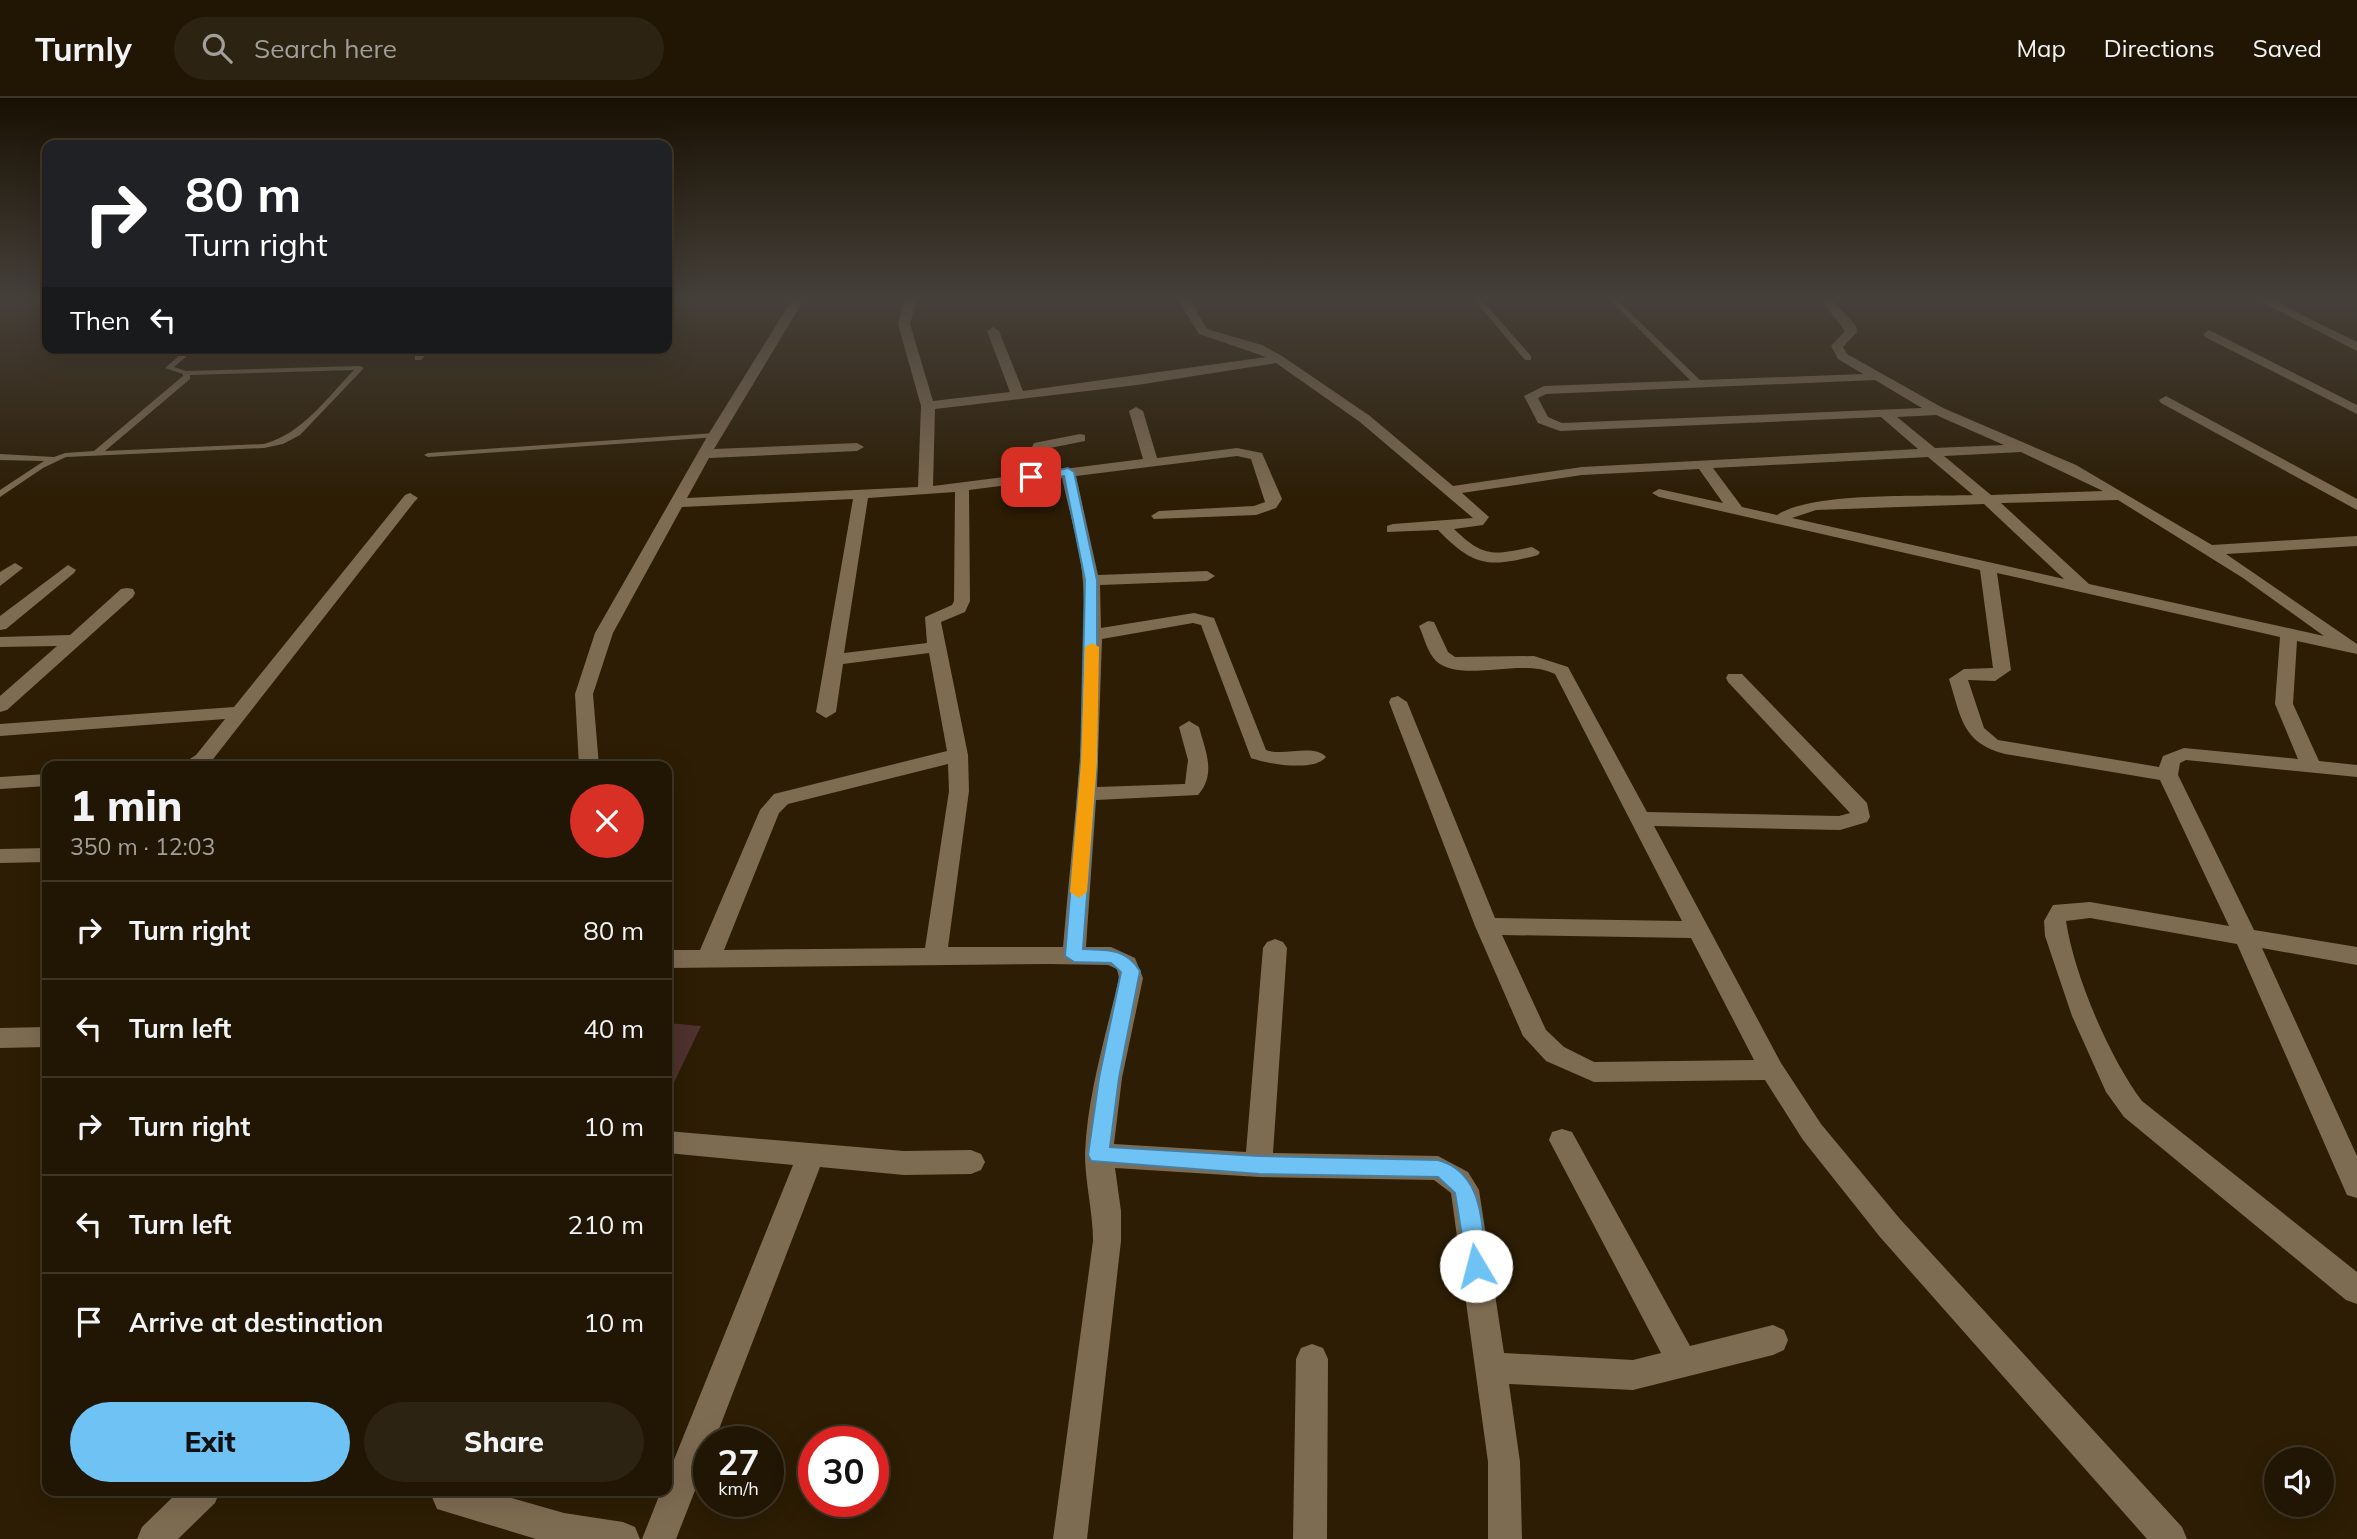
<!DOCTYPE html>
<html lang="en">
<head>
<meta charset="utf-8">
<style>
  body { margin:0; font-family:Mulish,sans-serif; background:#2d2312; color:#f1f3f6; height:100vh; display:flex; flex-direction:column; font-size:26px; white-space:nowrap }
  * { box-sizing:border-box; margin:0 }
  p { font-size:23px; color:#a29f9a }
  .icon { flex:none; width:38px; height:38px; fill:none; stroke:currentColor; stroke-width:2; stroke-linecap:round; stroke-linejoin:round }
  .map { position:relative; flex:1; overflow:hidden }
  .sheet { position:absolute; left:42px; top:663px; width:630px; height:735px; display:flex; flex-direction:column; background:#211603; border-radius:14px; box-shadow:0 7px 28px #0002,0 0 0 2px #3e3525 }
  .sheet>* { flex:none }
  .guide { position:absolute; left:42px; top:42px; width:630px; height:214px; border-radius:14px; box-shadow:0 7px 28px #0002,0 0 0 2px #3e3525; background:#202124; color:#fff; overflow:hidden }
  .buttons { position:absolute; left:2264px; top:1349px; display:grid; gap:14px }
  .buttons a { display:grid; place-items:center; width:70px; height:70px; border-radius:50%; background:#211603; box-shadow:0 7px 28px #0002,0 0 0 2px #3e3525; font-size:35px }
  .speed { position:absolute; left:693px; top:1328px; display:flex; gap:14px; font-size:35px; font-weight:700; text-align:center }
  .speed>* { display:grid; place-content:center; width:91px; height:91px; border-radius:50%; background:#211603; box-shadow:0 7px 28px #0002,0 0 0 2px #3e3525; line-height:1 }
  .speed small { font-size:18px; font-weight:400 }
  .speed .limit { border:10px solid #d22; background:#fff; color:#111 }
  .pin { position:absolute; display:grid; place-items:center; width:60px; height:60px; color:#fff; margin:-30px; border-radius:14px; box-shadow:0 4px 10px #0006 }
  .me { position:absolute; width:77px; margin:-38px; rotate:352deg; stroke-linejoin:round; filter:drop-shadow(0 0 5px #0008) }
  .turn { display:flex; align-items:center; gap:24px; height:147px; padding:0 28px; font-size:32px }
  .turn .icon { width:91px; height:91px; stroke-width:2.5 }
  .turn b { display:block; font-size:49px; line-height:60px }
  .then { display:flex; align-items:center; height:66px; padding:0 28px; background:#0003; gap:14px; font-size:26px }
  .round { display:grid; place-items:center; flex:none; width:74px; height:74px; border-radius:37px; background:#2d2312 }
  .summary { display:flex; align-items:center; justify-content:space-between; height:119px; padding:0 28px }
  h1 { font-size:42px; font-weight:800; line-height:52px }
  .button { display:flex; gap:14px; margin-top:auto; padding:14px 28px }
  .button a { flex:1; height:80px; border-radius:42px; background:#6fc2f4; color:#111; font-size:28px; font-weight:800; line-height:80px; text-align:center }
  .button a+a { background:#2d2312; color:#f1f3f6 }
  ul { padding:0; list-style:none }
  li { display:flex; align-items:center; gap:21px; height:98px; padding:0 28px; border-top:2px solid #3e3525 }
  li div { flex:1 }
  li b { display:block; font-size:26px }
  li em { font-style:normal }
  header { display:flex; align-items:center; gap:42px; box-sizing:border-box; height:98px; padding:0 35px; background:#211603; border-bottom:2px solid #3e3525 }
  header strong { font-size:33px }
  nav { display:flex; gap:38px; margin-inline-start:auto; font-size:24px }
  .search { width:490px; height:63px; background:#2d2312; display:flex; align-items:center; gap:18px; box-sizing:border-box; padding:0 24px; border-radius:38px; color:#a29f9a; font-size:26px }
  .map>svg:first-child { display:block }
  .building { fill:#4f312f }
  .lines { fill:none; stroke-linecap:round; stroke-linejoin:round }
  .service { fill:#7e6c52; fill-rule:evenodd }
  .minor { fill:#7e6c52; fill-rule:evenodd }
  .route { fill:#6fc2f4; stroke:#487e9f; stroke-width:2 }
  .slow { fill:#f59e0b }
</style>
</head>
<body>
<header>
<strong>Turnly</strong>
<div class="search"><svg class="icon" aria-label="search" viewBox="0 0 24 24"><circle cx="10" cy="10" r="6"/><path d="M15 15l6 6"/></svg>Search here</div>
<nav><a>Map</a><a>Directions</a><a>Saved</a></nav>
</header>
<div class="map">
<svg width="2357" height="1441" viewBox="0 0 2357 1441">
  <rect width="100%" height="100%" fill="#2c1d04"/>
  <!-- building -->
  <path class="building" d="M667 925 701 928 667 999Z"/>
  <g class="lines">
    <!-- service -->
    <path class="service" d="M1473 200H1480L1531 258V262H1525Z
      M1608 200H1615L1702 284V288H1696Z
      M188 250H196L174 269 186 273 360 268 364 270 300 337 283 346 264 350 66 359 43 370 0 399V392L44 363 0 362V356L54 359 65 355 94 353 183 278V276L165 270ZM354 272C327 300 302 336 264 346L105 353 190 281V277Z
      M424 250H431L421 262H415V258Z
      M715 335H718V339L428 359 424 357 428 355Z"/>
    <!-- minor -->
    <path class="minor" d="M793 200H805L714 351 857 345 864 349 857 353 709 360 687 400 918 389 921 308 898 226 905 200H917L910 226 933 303 1010 294 987 233 993 229 999 233 1023 293 1266 259 1199 236 1177 200H1189L1207 231 1262 247 1282 258 1370 318 1453 388 1582 369 1918 351 1881 319 1560 333 1538 325 1524 298 1544 288 1863 276 1838 261 1831 248 1845 233 1820 200H1831L1856 228 1857 234 1843 249 1847 256 1943 310 2076 367 2212 447 2357 438V448L2226 456 2357 546V556L2297 543 2293 606 2319 663 2357 667V679L2186 662 2180 665 2178 677 2254 832 2357 849V867L2262 850 2357 1058V1100L2347 1097 2343 1088 2237 846 2090 820 2066 823C2074 877 2110 961 2142 1003L2357 1174V1206L2346 1202 2124 1019 2106 994 2072 918 2045 838 2044 823 2053 807 2090 804 2229 828 2160 682 2005 656C1962 645 1961 619 1949 581L1964 571 1993 570 1980 472 1659 399 1652 395 1659 391 1723 405 1699 371 1582 377 1462 395 1489 419 1483 427 1454 431C1484 460 1493 457 1532 449L1540 454 1538 457C1489 470 1474 469 1438 432L1387 434V428L1393 426 1473 420 1360 324 1276 265 1137 287 935 311 933 388 1043 374 1031 351 1034 345 1080 336 1085 337V343L1045 351 1056 372 1143 361 1129 313 1136 309 1143 313 1157 360 1237 350 1262 355 1282 401 1276 410 1256 417 1154 421 1151 418 1159 413 1254 408 1265 404 1251 361 1237 358 1076 378 1098 477 1207 473 1215 478 1207 483 1100 487 1101 530 1194 515 1214 520 1266 652C1283 659 1314 645 1326 659 1315 674 1267 666 1251 660L1201 527 1193 525 1102 541 1097 689 1185 686 1188 662 1179 629 1189 623 1199 629C1205 652 1217 676 1198 697L1096 702 1086 849H1111L1135 860 1143 880 1122 980 1114 1046 1246 1054 1263 850 1267 844 1275 841 1283 844 1287 850 1273 1055 1438 1058 1468 1074 1479 1092 1504 1255 1633 1262 1661 1255 1549 1042 1552 1034 1562 1031 1572 1034 1690 1248 1773 1227 1784 1232 1788 1242 1784 1252 1773 1257 1633 1292 1509 1286 1520 1364 1522 1441H1488V1364L1451 1095 1434 1082 1259 1079 1115 1070 1121 1113V1143L1087 1441H1053L1093 1143C1093 1114 1085 1085 1085 1056 1087 998 1106 937 1119 880L1117 871 1108 867 1050 866 667 870V852H700L760 712 774 696 947 653 929 555 843 566 836 614 826 620 816 614 853 401 682 409 613 535 593 596 599 668H579L575 596 595 535 708 337ZM1875 282 1922 310 1562 325 1548 319 1538 300 1546 296ZM1936 317 2004 347 1935 350 1897 319ZM2021 354 2103 393 1991 397 1944 358ZM1928 359 1973 397C1926 399 1814 393 1777 417L1742 409 1713 370ZM1062 380C1069 414 1081 451 1083 485 1090 606 1073 729 1063 849H948L969 693 968 657 941 524 965 514 970 503 969 392ZM955 394 954 503 952 507 925 519 927 545 844 555 868 400ZM2118 402 2243 480 2324 538 2089 486 2001 405ZM1984 406 2064 481 1792 420 1816 412ZM1997 475 2280 539 2275 606 2298 661 2184 650 2163 658 2159 669 1998 642 1984 630 1968 582 1995 583 2011 572ZM948 666 949 693 925 850 724 852 779 715 788 706Z
      M2254 200H2268L2357 244V253Z
      M2209 232 2357 307V316L2205 239 2203 236Z
      M2166 298 2357 401V412L2161 305 2159 302Z
      M410 395 418 400 415 403 210 665 204 668H179L196 657 225 621 0 638V626L234 609 405 397Z
      M15 465 23 470 0 488V474Z
      M68 467 76 472 74 475 6 531 0 532V518Z
      M127 490 133 491 135 495 133 499 7 612 0 614V598L57 548 0 549V539L70 537 121 491Z
      M1428 523 1434 524 1448 554 1455 559 1534 558 1568 569 1647 714 1839 718 1850 715 1728 584 1726 580 1728 576H1742L1867 705 1870 719 1867 724 1840 732 1654 728 1781 965 1821 1026 1900 1121 2182 1429 2187 1441H2147L1880 1139 1803 1042 1765 982 1594 984 1546 963 1523 938 1475 828 1389 604 1391 600 1398 598 1407 604 1495 820 1682 823 1555 576C1521 559 1462 586 1436 563 1427 554 1424 539 1419 528ZM1502 837 1691 840 1754 962 1594 964 1564 949 1546 932Z
      M47 676V688L0 691V679Z
      M47 750V764L0 765V751Z
      M47 929V949L0 950V930Z
      M667 1033 904 1053 971 1052 981 1056 985 1064 981 1072 971 1076 904 1077 820 1069 714 1344H709V1357L676 1441H642L661 1393H667V1379L793 1067 667 1055Z
      M1312 1246 1323 1250 1328 1261 1327 1441H1293L1296 1261 1301 1250Z
      M179 1393H220L215 1405 178 1441H137L142 1429Z
      M435 1393H487L564 1415 623 1424 635 1429 640 1441H536L437 1411 432 1399Z"/>
  </g>
  <!-- sky -->
  <linearGradient id="sky" x2="0" y2="1"><stop stop-color="#181002"/><stop offset="0.5" stop-color="#45403a"/><stop offset="1" stop-color="#45403a" stop-opacity="0"/></linearGradient>
  <rect width="2357" height="402" fill="url(#sky)"/>
  <!-- route -->
  <path class="route" d="M1068 370 1074 374 1097 482V664L1083 851C1107 852 1126 850 1140 873L1119 980 1110 1049 1259 1058 1438 1062C1485 1075 1481 1127 1487 1168L1483 1175 1476 1178 1468 1175 1455 1095 1438 1079 1259 1076 1091 1063 1088 1057 1099 980 1121 874 1111 865 1074 864 1065 858 1081 664 1085 482 1064 378 1031 382 1026 379Z"/>
  <!-- slow -->
  <path class="slow" d="M1092 545 1099 549 1097 664 1087 794 1079 800 1070 794 1081 664 1085 549Z"/>
</svg>
<div class="buttons">
<a><svg class="icon" aria-label="sound" viewBox="0 0 24 24"><path d="M4 9h4l5-4v14l-5-4H4zM17 9q2 3 0 6"/></svg></a>
</div>
<div class="speed"><div>27<small>km/h</small></div><div class="limit">30</div></div>
<div class="pin" style="left:1031px;top:379px;background:#d93025"><svg class="icon" aria-label="arrive" viewBox="0 0 24 24"><path d="M6 21V4h12l-3 4 3 4H6"/></svg></div>
<svg class="me" style="left:1476px;top:1168px" viewBox="-20 -20 40 40"><circle r="19" fill="#fff"/><path d="M0-13L10 11 0 6-10 11z" fill="#6fc2f4"/></svg>
<div class="guide">
<div class="turn"><svg class="icon" aria-label="right" viewBox="0 0 24 24"><path d="M7 20v-9h11M14 6l5 5-5 5"/></svg><div><b>80 m</b>Turn right</div></div>
<div class="then">Then<svg class="icon" aria-label="left" viewBox="0 0 24 24"><path d="M17 20v-9H6M10 6l-5 5 5 5"/></svg></div>
</div>
<section class="sheet">
<div class="summary"><div><h1>1 min</h1><p>350 m · 12:03</p></div><a class="round" style="background:#d93025;color:#fff"><svg class="icon" aria-label="close" viewBox="0 0 24 24"><path d="M6 6l12 12M18 6L6 18"/></svg></a></div>
<ul>
<li><svg class="icon" aria-label="right" viewBox="0 0 24 24"><path d="M7 20v-9h11M14 6l5 5-5 5"/></svg><div><b>Turn right</b></div><em>80 m</em></li>
<li><svg class="icon" aria-label="left" viewBox="0 0 24 24"><path d="M17 20v-9H6M10 6l-5 5 5 5"/></svg><div><b>Turn left</b></div><em>40 m</em></li>
<li><svg class="icon" aria-label="right" viewBox="0 0 24 24"><path d="M7 20v-9h11M14 6l5 5-5 5"/></svg><div><b>Turn right</b></div><em>10 m</em></li>
<li><svg class="icon" aria-label="left" viewBox="0 0 24 24"><path d="M17 20v-9H6M10 6l-5 5 5 5"/></svg><div><b>Turn left</b></div><em>210 m</em></li>
<li><svg class="icon" aria-label="arrive" viewBox="0 0 24 24"><path d="M6 21V4h12l-3 4 3 4H6"/></svg><div><b>Arrive at destination</b></div><em>10 m</em></li>
</ul>
<div class="button"><a>Exit</a><a>Share</a></div>
</section>
</div>
</body>
</html>
